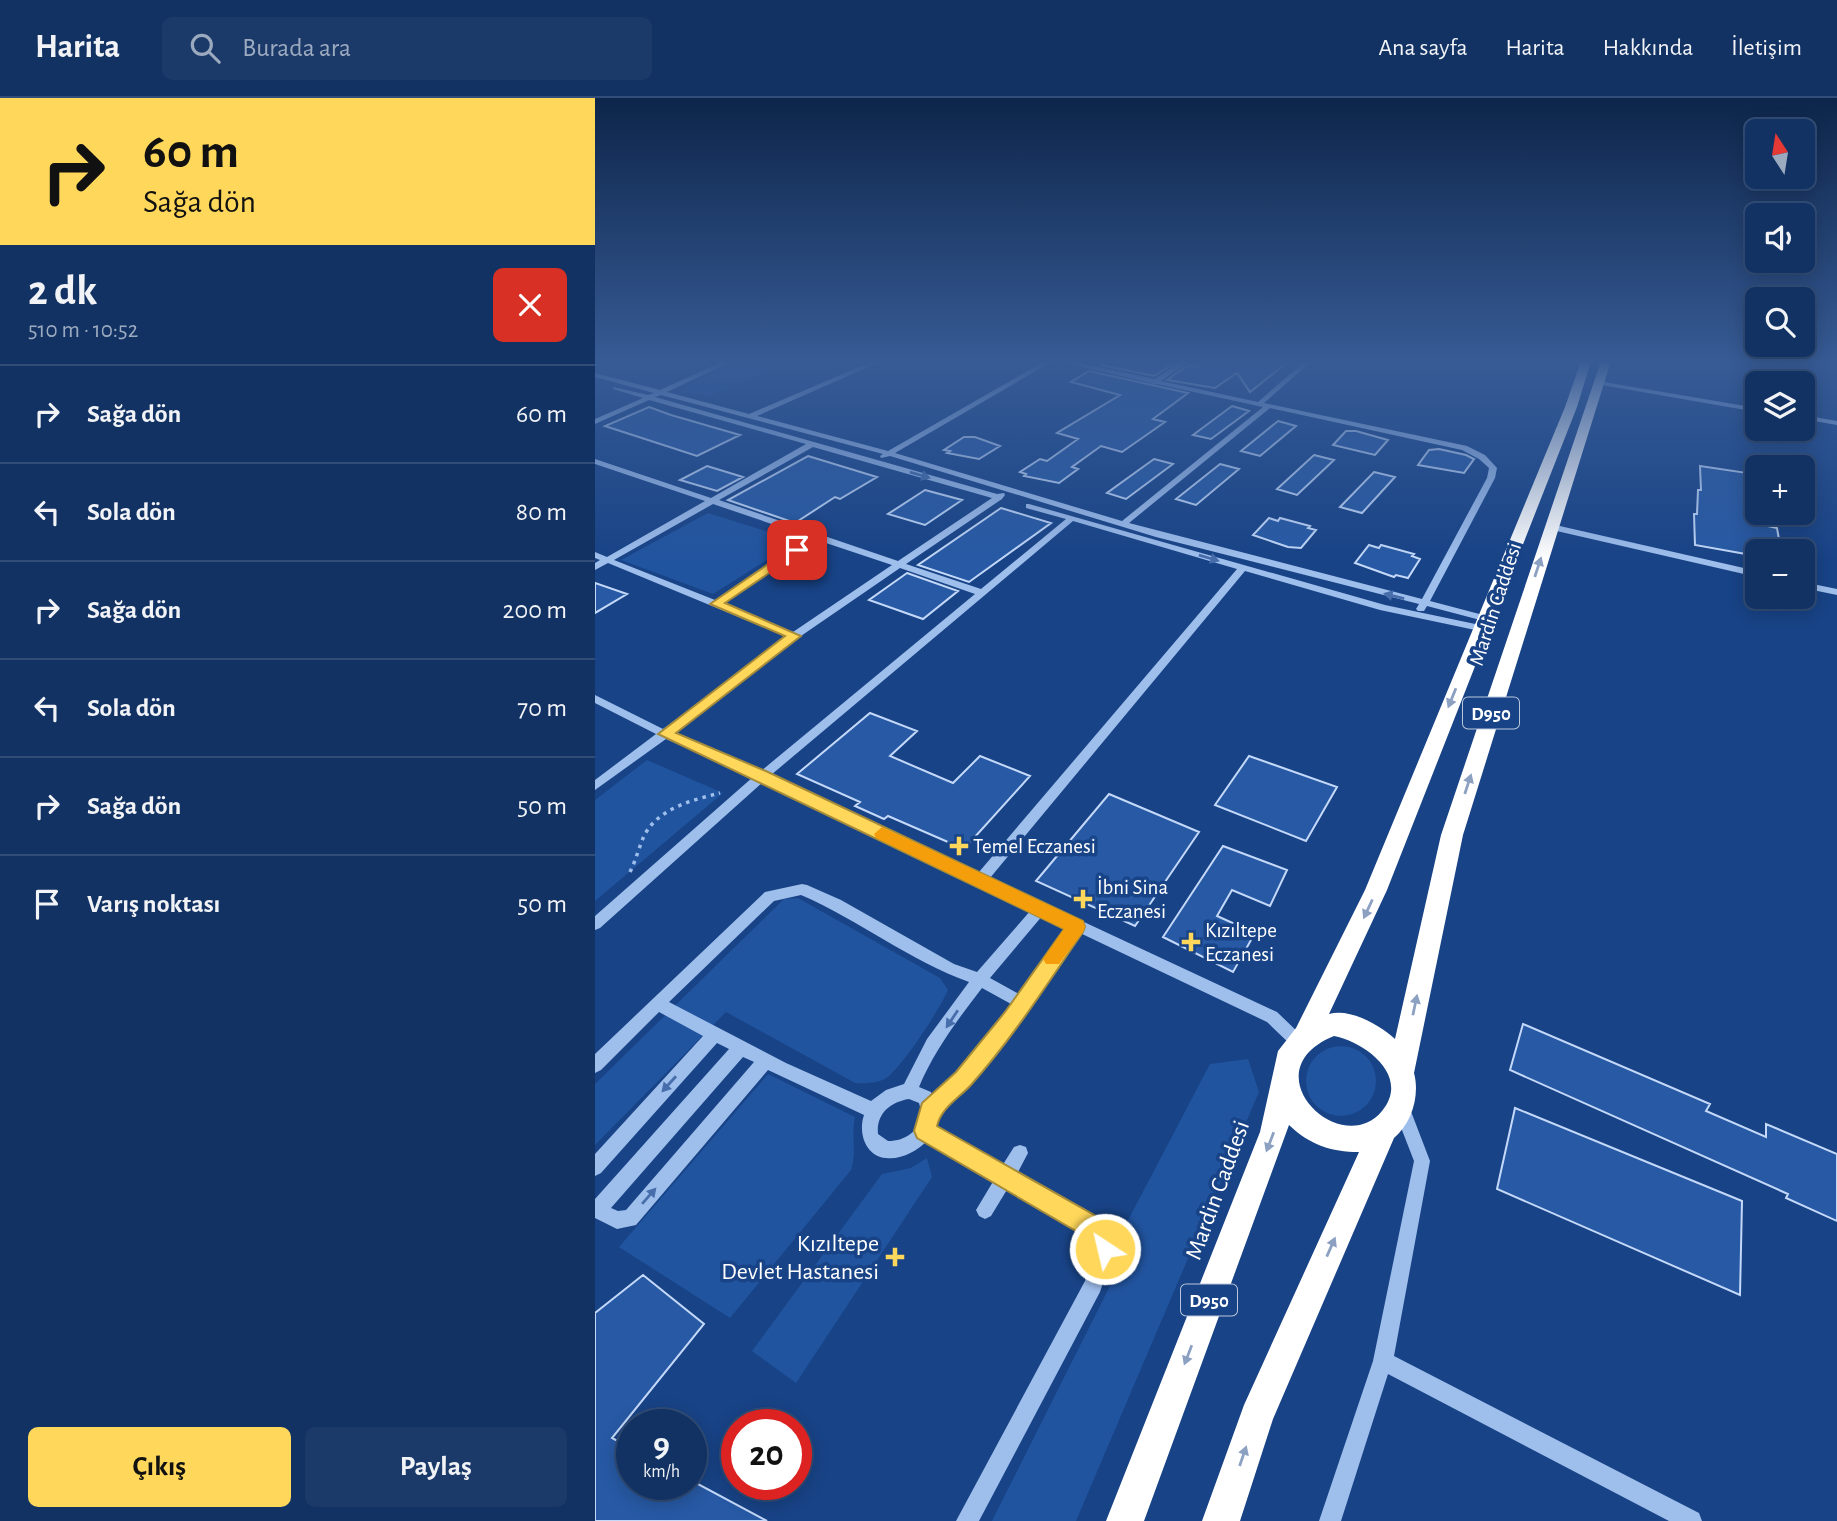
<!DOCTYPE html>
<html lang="tr">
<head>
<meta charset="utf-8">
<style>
  body { margin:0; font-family:"Alegreya Sans",sans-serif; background:#1b3a6a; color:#f1f3f6; height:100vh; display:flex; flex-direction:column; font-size:26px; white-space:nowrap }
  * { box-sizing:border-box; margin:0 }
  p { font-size:23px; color:#9caabf }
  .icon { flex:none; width:38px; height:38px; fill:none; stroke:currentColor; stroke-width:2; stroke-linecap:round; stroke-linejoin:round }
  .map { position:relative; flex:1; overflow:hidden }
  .panel { display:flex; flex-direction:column; background:#123264; width:595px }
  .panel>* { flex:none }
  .top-card { background:#ffd75a; color:#111; overflow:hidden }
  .needle { width:46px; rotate:348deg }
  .fabs { position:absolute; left:1150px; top:21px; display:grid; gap:14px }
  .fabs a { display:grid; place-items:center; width:70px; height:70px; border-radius:10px; background:#123264; box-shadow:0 4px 18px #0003,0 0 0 2px #314d78; font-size:35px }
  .speed { position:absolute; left:21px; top:1311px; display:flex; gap:14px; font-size:35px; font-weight:700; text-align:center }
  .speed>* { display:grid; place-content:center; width:91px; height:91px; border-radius:50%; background:#123264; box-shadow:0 4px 18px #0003,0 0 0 2px #314d78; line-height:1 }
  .speed small { font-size:18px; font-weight:400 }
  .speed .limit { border:10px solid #d22; background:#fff; color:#111 }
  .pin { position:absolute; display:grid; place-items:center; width:60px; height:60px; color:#fff; margin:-30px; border-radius:14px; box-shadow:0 4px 10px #0006 }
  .me { position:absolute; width:77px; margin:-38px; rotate:325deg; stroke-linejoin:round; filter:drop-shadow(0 0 5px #0008) }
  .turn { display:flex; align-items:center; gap:24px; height:147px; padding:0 28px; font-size:32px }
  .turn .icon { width:91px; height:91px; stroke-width:2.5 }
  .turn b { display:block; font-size:49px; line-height:60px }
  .round { display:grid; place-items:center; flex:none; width:74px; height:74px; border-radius:10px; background:#1b3a6a }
  .headline { display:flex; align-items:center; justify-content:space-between; height:119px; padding:0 28px }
  h1 { font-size:42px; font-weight:700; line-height:52px }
  .cta { display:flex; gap:14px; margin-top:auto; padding:14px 28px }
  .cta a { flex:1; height:80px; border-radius:10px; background:#ffd75a; color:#111; font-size:28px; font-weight:700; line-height:80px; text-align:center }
  .cta a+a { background:#1b3a6a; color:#f1f3f6 }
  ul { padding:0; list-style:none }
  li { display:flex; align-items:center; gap:21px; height:98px; padding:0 28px; border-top:2px solid #314d78 }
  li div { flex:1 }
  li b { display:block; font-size:26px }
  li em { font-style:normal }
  header { display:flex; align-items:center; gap:42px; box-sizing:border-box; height:98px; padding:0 35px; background:#123264; border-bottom:2px solid #314d78 }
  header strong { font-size:33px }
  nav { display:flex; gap:38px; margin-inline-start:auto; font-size:24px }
  .search { width:490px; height:63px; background:#1b3a6a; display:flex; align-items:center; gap:18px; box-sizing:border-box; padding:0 24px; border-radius:10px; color:#9caabf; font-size:26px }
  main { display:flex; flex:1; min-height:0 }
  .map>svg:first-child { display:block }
  .green { fill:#21549f }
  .building { fill:#2759a4; stroke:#c4d9f9; stroke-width:2 }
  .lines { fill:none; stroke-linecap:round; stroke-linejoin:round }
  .path { stroke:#9ebeec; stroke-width:3.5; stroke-dasharray:3.5 5; stroke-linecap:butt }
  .minor { fill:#9ebeec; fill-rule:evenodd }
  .highway { fill:#fff; fill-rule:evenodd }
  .oneway { fill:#476eaa }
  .oneway2 { fill:#8ca1c2 }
  .route { fill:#ffd75a; stroke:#a68c3a; stroke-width:2 }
  .slow { fill:#f59e0b }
  .poi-dot { fill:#ffd75a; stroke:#184386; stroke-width:2.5 }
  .labels { text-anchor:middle; stroke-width:7; stroke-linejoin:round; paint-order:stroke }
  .shield { fill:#184386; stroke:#bac7db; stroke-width:2 }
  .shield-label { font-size:19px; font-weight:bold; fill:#fff }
  .street-label { font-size:21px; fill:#fff; stroke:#184386 }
  .poi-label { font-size:21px; fill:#fff; stroke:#184386; text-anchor:start }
  .near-street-label { font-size:24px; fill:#fff; stroke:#184386 }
  .near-poi-label { font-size:24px; fill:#fff; stroke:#184386; text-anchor:end }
</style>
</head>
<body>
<header>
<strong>Harita</strong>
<div class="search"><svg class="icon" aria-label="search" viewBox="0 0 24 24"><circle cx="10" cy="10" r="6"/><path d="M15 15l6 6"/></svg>Burada ara</div>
<nav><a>Ana sayfa</a><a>Harita</a><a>Hakkında</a><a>İletişim</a></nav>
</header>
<main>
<section class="panel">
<div class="top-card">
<div class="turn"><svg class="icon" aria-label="right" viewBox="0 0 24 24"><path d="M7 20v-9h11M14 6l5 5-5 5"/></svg><div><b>60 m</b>Sağa dön</div></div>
</div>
<div class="headline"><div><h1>2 dk</h1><p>510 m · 10:52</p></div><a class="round" style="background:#d93025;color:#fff"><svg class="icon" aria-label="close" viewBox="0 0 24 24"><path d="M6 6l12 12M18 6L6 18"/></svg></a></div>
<ul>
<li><svg class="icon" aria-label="right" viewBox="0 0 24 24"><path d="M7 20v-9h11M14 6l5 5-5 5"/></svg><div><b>Sağa dön</b></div><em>60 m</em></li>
<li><svg class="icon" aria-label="left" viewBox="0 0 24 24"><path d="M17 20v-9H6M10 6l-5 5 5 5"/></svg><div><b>Sola dön</b></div><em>80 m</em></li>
<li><svg class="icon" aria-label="right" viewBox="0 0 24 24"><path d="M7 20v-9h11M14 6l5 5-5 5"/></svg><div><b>Sağa dön</b></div><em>200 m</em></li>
<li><svg class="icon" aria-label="left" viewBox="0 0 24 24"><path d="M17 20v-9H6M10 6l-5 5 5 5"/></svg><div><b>Sola dön</b></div><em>70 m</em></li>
<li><svg class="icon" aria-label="right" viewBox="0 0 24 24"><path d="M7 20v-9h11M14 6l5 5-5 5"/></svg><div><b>Sağa dön</b></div><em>50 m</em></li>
<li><svg class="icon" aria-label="arrive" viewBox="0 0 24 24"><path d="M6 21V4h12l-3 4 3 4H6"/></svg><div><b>Varış noktası</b></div><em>50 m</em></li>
</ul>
<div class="cta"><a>Çıkış</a><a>Paylaş</a></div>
</section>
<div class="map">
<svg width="1242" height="1423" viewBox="0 0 1242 1423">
  <rect width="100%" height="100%" fill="#184386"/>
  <!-- green -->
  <path class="green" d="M144 263H196L114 298 88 293 94 287Z
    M113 415 202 443 118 496 26 462Z
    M52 662 128 695 0 803V702Z
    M203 800 345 880 353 892C343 914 311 963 293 979 285 985 270 986 260 985L131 914 0 1047V986L189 801Z
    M711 983a35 35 0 1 1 70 0a35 35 0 1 1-70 0Z
    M653 961 664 994 481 1423H397L531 1156 530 1128 615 966Z
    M173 976 260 1019C256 1038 262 1055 256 1072L135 1220 24 1149Z
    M332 1060 337 1079 201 1285 157 1253 287 1076 316 1070Z"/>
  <!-- building -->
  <path class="building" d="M510 263H572L580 265 559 278 505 267Z
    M609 263H694L655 294 642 275 620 290 572 282 593 267 601 269Z
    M494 273 593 295 558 321 570 324 527 354 506 348 477 369 483 371 464 385 429 378 431 376 425 374 445 361 452 363 483 341 462 335 525 297 476 284Z
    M637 308 654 313 616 341 598 337Z
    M54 309 76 317 145 337 102 358 10 328Z
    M683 323 701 328 665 358 646 353Z
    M751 333H761L793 342 780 357 738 347Z
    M369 339H380L405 348 384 361 352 355 355 353 349 352Z
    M844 351 871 357 879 361 869 375 823 367 834 352Z
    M719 357 739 362 702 397 682 391Z
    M213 358 282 379 245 401 240 399 200 425 133 402Z
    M559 361 578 366 531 401 512 395Z
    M625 366 644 371 601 407 581 401Z
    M112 368 148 379 122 393 85 382Z
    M1105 368 1159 376 1163 426 1182 430 1186 453H1162V458L1100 447 1099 416H1102L1103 392H1106Z
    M779 374 800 379 767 415 745 409Z
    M330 392 367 402 330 427 293 416Z
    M406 410 456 425 374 484 323 467Z
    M674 420 683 423 685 420 715 428 713 430 721 432 706 450 693 449 658 437Z
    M774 447 784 450 786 447 819 456 817 458 825 461 813 480 801 477 799 479 760 465Z
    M312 475 363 493 328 521 274 502Z
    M0 485 32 496 0 515Z
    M275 615 322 633 295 658 358 685 385 658 435 678 369 751 293 718 289 721 260 708 265 704 202 676Z
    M654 658 742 689 711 743 620 707Z
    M514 696 604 734 540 828 441 783Z
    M628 748 692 772 675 808 637 792 622 818 660 835 638 874 568 839Z
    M928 926 1115 1006 1111 1013 1171 1039V1026L1242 1056V1123L1191 1100 1193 1096 915 972Z
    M920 1010 1147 1103 1145 1197 902 1091Z
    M48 1177 109 1226 17 1340 37 1351V1386H103L172 1423H0V1215Z"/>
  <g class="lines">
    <!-- path -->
    <path class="path" d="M35 774C41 762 44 749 49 738 63 710 98 702 125 695"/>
    <!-- minor -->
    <path class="minor" d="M129 263H138L72 294 154 316 278 263H287L162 318 293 353 450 263H458L300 355 527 423 668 309 562 286 559 287 556 285 462 263H475L560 281 587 263H595L566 283 663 304 710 263H717L669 305 872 348 890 357 902 370 900 380 835 503 892 518 894 520 889 523 832 508 829 513H823L821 511 824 506 561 439 295 358 286 360 285 358 288 356 66 297 60 299 402 396 409 395 410 397 407 401 311 466 386 491 471 421 431 410V406H434L790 507 885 527 890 530 885 533 785 512 650 473 395 780 682 914 707 938 710 943 707 948 702 950 697 948 672 924 485 835C439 897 397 961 342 1016L340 1029 407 1068 419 1049 425 1047 431 1049 433 1055 422 1076 513 1129 519 1151 505 1194 384 1423H361L490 1183 501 1151 499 1140 413 1090 396 1118 390 1121 384 1118 381 1112 399 1082 332 1043C322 1053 306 1062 291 1060 270 1058 263 1034 269 1017L173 972 41 1127 22 1131 0 1120V1101L134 951 122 945 6 1075 0 1078V1056L108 938 64 914 6 972 0 975V956L170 794 207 786 212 787 246 802 359 866 382 874 436 812 386 788 379 787 378 784 168 684 5 830 0 832V818L158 679 71 641 0 692V682L61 636 0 605V597L68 631 192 539 13 465 0 472V465L5 462 0 460V454L12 459 110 403 0 366V361L116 400 211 346 54 302 0 326V321L48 300 18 291V289L53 297 59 295 0 279V275L65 292ZM675 310 867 352 884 361 894 370 892 380 827 501 534 425ZM218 349 397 400 303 463 124 402ZM118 406 215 439 120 502 19 462ZM478 423 642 471 384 774 176 677ZM222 442 297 467 198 534 128 506ZM305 470 380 496 166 673 78 635 203 540ZM206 797C264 822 315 863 374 884L332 941 309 986 291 992 276 1003 191 965 74 904 179 803ZM448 817 473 829 424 896 395 880ZM387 890 416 906 370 965 337 998 336 994 324 989C339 953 363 921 387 890ZM148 959 159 964 31 1112 23 1113 16 1110ZM314 1001 324 1005C331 1028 314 1043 293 1043L283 1036C281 1016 295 1004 314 1001Z
      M1003 283 1162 310V314L1001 286V284Z
      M1208 317 1242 323V327L1208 321Z
      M956 426 1162 473V479L953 431V427Z
      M1208 484 1242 491V497L1208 490Z
      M806 1001 812 1003 835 1063 799 1258 1104 1415 1107 1423H1074L793 1276 746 1423H724L778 1263 819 1063 798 1009 800 1003Z"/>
    <!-- highway -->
    <path class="highway" d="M986 263H996L982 309 792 792 734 916C755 910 785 927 800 941L846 737 1006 263H1016L868 737 819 975C825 997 817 1025 799 1040L678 1321 645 1423H607L649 1307 764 1054C736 1054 715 1047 694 1027L549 1423H511L665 1034 683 953 701 930 770 792 970 309ZM739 938C770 944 816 978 787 1013 746 1063 653 973 739 938Z"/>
  </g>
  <!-- one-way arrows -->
  <defs><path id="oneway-solid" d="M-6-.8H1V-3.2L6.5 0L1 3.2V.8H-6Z" transform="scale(1.75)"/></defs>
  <g class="oneway">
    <use href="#oneway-solid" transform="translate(325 377) rotate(16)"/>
    <use href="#oneway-solid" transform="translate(614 460) rotate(16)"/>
    <use href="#oneway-solid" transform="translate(799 498) rotate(-166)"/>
    <use href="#oneway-solid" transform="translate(357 921) rotate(124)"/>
    <use href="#oneway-solid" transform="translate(74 986) rotate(132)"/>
    <use href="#oneway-solid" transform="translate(54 1098) rotate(-49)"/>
  </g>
  <g class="oneway2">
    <use href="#oneway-solid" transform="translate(943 469) rotate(-72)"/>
    <use href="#oneway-solid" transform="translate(857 600) rotate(112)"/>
    <use href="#oneway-solid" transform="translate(873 686) rotate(-72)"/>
    <use href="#oneway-solid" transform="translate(773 811) rotate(115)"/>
    <use href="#oneway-solid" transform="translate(820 907) rotate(-78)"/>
    <use href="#oneway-solid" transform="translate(675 1044) rotate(111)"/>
    <use href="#oneway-solid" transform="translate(736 1149) rotate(-66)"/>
    <use href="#oneway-solid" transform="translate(593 1257) rotate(111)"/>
    <use href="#oneway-solid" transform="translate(648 1358) rotate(-71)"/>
  </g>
  <!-- sky -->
  <linearGradient id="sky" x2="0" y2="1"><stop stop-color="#0d254a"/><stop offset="0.57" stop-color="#375b95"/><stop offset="1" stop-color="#375b95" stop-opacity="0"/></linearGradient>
  <rect width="1242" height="462" fill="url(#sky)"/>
  <!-- route -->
  <path class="route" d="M198 449 208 452 130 505 206 538 81 635 173 674 488 823 490 829 488 834C452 886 418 940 376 987 364 1000 346 1010 342 1028L515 1126 522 1151 518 1159 510 1163 501 1159 496 1142 322 1040 319 1033 327 1005 361 974 410 914 469 831 63 636 190 538 115 506Z"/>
  <!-- slow -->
  <path class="slow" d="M287 729 488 823 490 829 488 834 464 866H451L448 861 469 831 281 740 279 736Z"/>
  <!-- markers -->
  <g class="poi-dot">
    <path d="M360.5 737.5h7v7h7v7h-7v7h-7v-7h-7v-7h7z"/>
    <path d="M484.5 790.5h7v7h7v7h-7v7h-7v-7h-7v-7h7z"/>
    <path d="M592.5 833.5h7v7h7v7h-7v7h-7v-7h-7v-7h7z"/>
    <path d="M296.5 1148.5h7v7h7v7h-7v7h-7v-7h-7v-7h7z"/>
  </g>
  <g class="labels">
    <!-- shield labels -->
    <g class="shield">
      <rect x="868" y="599.5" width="56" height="31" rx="5"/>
      <rect x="586" y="1186.5" width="56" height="31" rx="5"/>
    </g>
    <g class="shield-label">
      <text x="896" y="622">D950</text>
      <text x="614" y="1209">D950</text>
    </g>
    <!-- street labels -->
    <g class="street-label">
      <text transform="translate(900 506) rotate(-72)" y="7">Mardin Caddesi</text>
    </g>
    <!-- poi labels -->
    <g class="poi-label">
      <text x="378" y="755">Temel Eczanesi</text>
      <text x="502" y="796">İbni Sina<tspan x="502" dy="24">Eczanesi</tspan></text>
      <text x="610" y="839">Kızıltepe<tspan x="610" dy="24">Eczanesi</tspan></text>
    </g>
    <!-- near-street labels -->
    <g class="near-street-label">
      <text transform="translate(622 1092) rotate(-70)" y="8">Mardin Caddesi</text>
    </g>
    <!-- near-poi labels -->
    <g class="near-poi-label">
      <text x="284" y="1153">Kızıltepe<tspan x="284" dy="28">Devlet Hastanesi</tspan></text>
    </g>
  </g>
</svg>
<div class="fabs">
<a><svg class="needle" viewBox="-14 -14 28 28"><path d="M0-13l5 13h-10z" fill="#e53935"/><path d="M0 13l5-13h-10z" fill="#9caabf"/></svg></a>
<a><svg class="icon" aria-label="sound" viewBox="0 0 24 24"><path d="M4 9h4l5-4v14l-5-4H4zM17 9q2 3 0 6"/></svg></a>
<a><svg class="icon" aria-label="search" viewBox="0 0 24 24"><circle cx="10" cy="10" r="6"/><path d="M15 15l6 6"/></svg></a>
<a><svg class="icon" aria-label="layers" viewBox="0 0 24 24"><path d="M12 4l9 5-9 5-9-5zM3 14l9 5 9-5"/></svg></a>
<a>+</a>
<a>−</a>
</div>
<div class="speed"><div>9<small>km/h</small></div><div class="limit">20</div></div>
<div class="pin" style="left:202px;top:452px;background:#d93025"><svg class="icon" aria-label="arrive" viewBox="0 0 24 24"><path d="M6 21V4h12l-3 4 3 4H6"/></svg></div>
<svg class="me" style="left:510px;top:1151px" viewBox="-20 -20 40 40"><circle r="17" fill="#ffd75a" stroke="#fff" stroke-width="3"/><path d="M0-11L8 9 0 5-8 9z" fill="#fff"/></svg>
</div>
</main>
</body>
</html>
